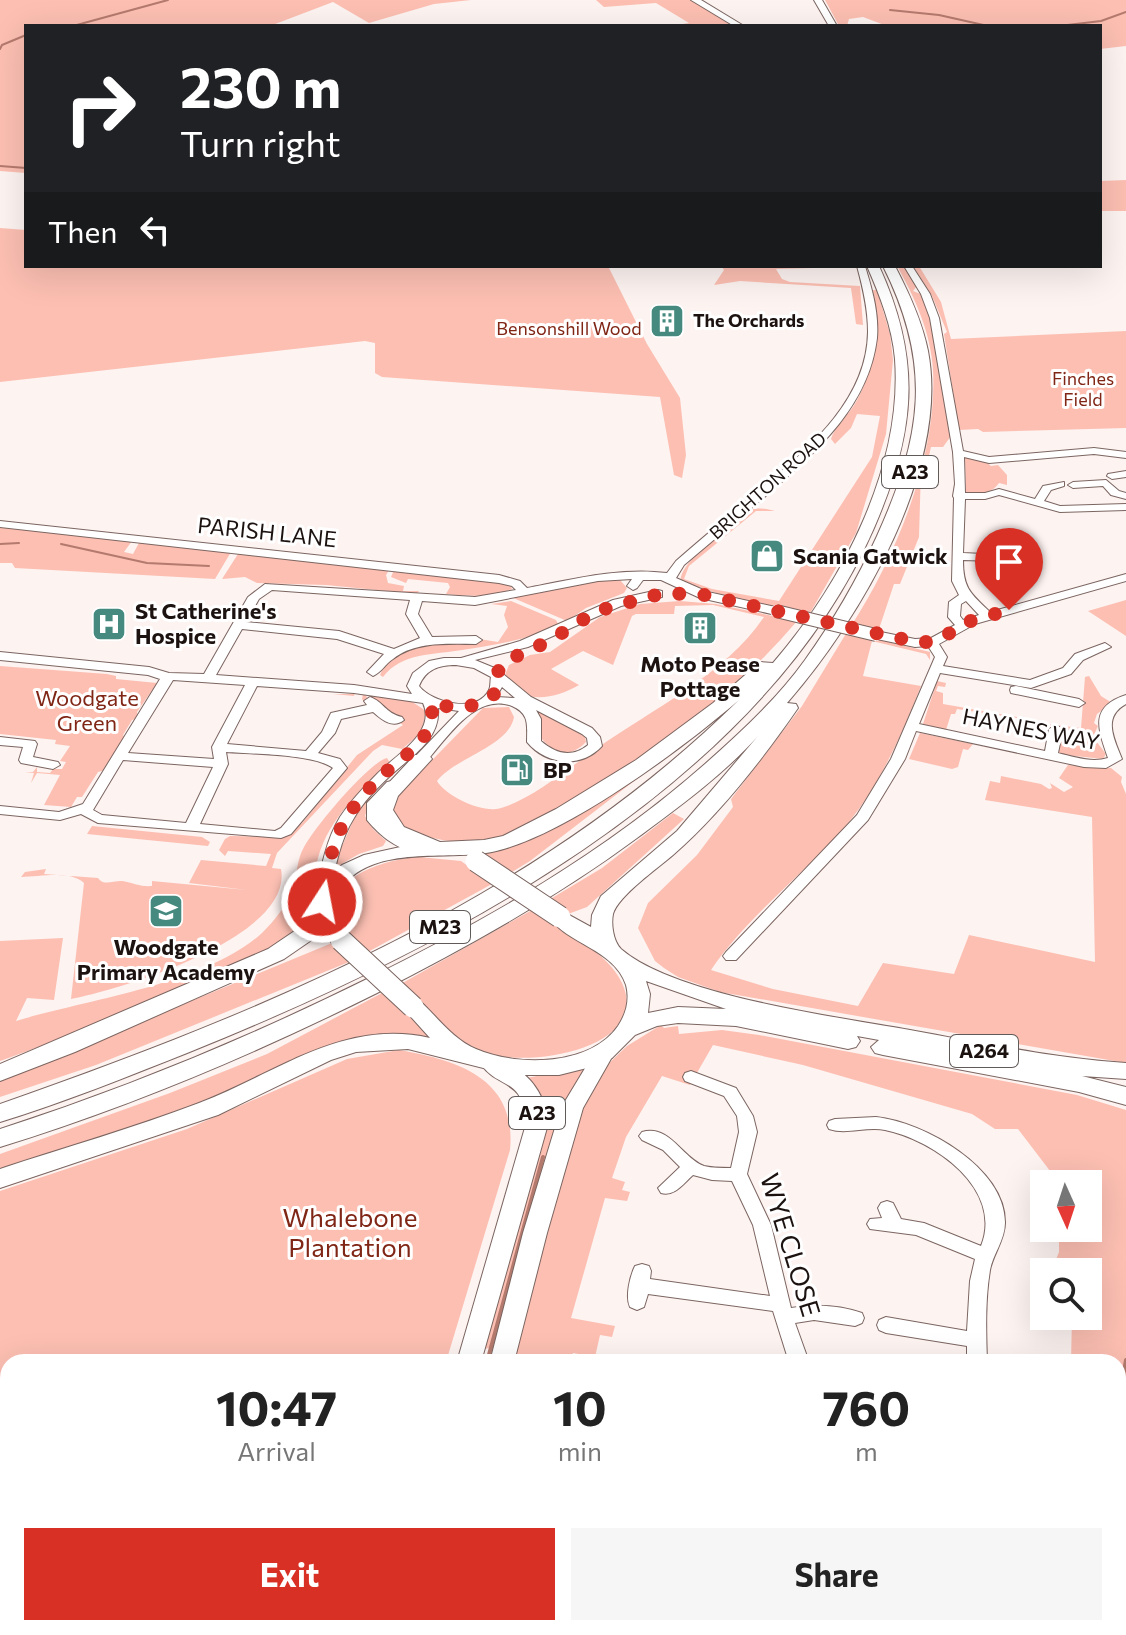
<!DOCTYPE html>
<html lang="en">
<head>
<meta charset="utf-8">
<style>
  body { margin:0; font-family:Commissioner,sans-serif; background:#f6f6f6; color:#222; height:100vh; display:flex; flex-direction:column; font-size:30px; white-space:nowrap }
  * { box-sizing:border-box; margin:0 }
  p { font-size:26px; color:#767676 }
  .icon { flex:none; width:44px; height:44px; fill:none; stroke:currentColor; stroke-width:2; stroke-linecap:round; stroke-linejoin:round }
  .map { position:relative; flex:1; overflow:hidden }
  .details { position:absolute; left:0px; top:1354px; width:1126px; height:282px; display:flex; flex-direction:column; background:#fff; border-radius:24px 24px 0 0; box-shadow:0 8px 32px #0002 }
  .details>* { flex:none }
  .banner { position:absolute; left:24px; top:24px; width:1078px; height:244px; border-radius:0px; box-shadow:0 8px 32px #0002; background:#202124; color:#fff; overflow:hidden }
  .needle { width:52px; rotate:177deg }
  .fabs { position:absolute; left:1030px; top:1170px; display:grid; gap:16px }
  .fabs a { display:grid; place-items:center; width:72px; height:72px; border-radius:0px; background:#fff; box-shadow:0 8px 32px #0002; font-size:40px }
  .pin { position:absolute; display:grid; place-items:center; width:68px; height:68px; color:#fff; margin:-82px -34px; border-radius:50% 50% 50% 0; rotate:-45deg; box-shadow:0 0 8px #0007 }
  .pin .icon { rotate:45deg }
  .me { position:absolute; width:88px; margin:-44px; rotate:11deg; stroke-linejoin:round; filter:drop-shadow(0 0 6px #0008) }
  .turn { display:flex; align-items:center; gap:28px; height:168px; padding:0 24px; font-size:36px }
  .turn .icon { width:104px; height:104px; stroke-width:2.5 }
  .turn b { display:block; font-size:56px; line-height:68px }
  .then { display:flex; align-items:center; height:76px; padding:0 24px; background:#0003; gap:16px; font-size:30px }
  .eta { display:flex; justify-content:space-evenly; align-items:center; height:136px; text-align:center }
  .eta b { font-size:48px; font-weight:700; line-height:56px }
  .button { display:flex; gap:16px; margin-top:auto; padding:16px 24px }
  .button a { flex:1; height:92px; border-radius:0px; background:#d93025; color:#fff; font-size:32px; font-weight:700; line-height:92px; text-align:center }
  .button a+a { background:#f6f6f6; color:#222 }
  .map>svg:first-child { display:block }
  .green { fill:#fcbfb2 }
  .lines { fill:none; stroke-linecap:round; stroke-linejoin:round }
  .stream-far1 { stroke:#b47a6d; stroke-width:2 }
  .stream { stroke:#b47a6d; stroke-width:4 }
  .minor-casing { stroke:#7b6560; stroke-width:2 }
  .major-casing { stroke:#7b6560; stroke-width:2 }
  .highway-casing { stroke:#7b6560; stroke-width:2 }
  .minor { fill:#fff; fill-rule:evenodd }
  .major { fill:#fff; fill-rule:evenodd }
  .highway { fill:#fff; fill-rule:evenodd }
  .minor-bridge-casing { stroke:#7b6560; stroke-width:14; stroke-linecap:butt }
  .highway-bridge-casing { stroke:#7b6560; stroke-width:23; stroke-linecap:butt }
  .minor-bridge { stroke:#fff; stroke-width:12 }
  .highway-bridge { stroke:#fff; stroke-width:21 }
  .route { stroke:#d93025; stroke-width:14; stroke-dasharray:0 25.2 }
  .labels { text-anchor:middle; stroke-width:6; stroke-linejoin:round; paint-order:stroke }
  .far-poi-label { font-size:18px; font-weight:bold; fill:#1c1311; stroke:#fff; text-anchor:start }
  .far-park-label { font-size:18px; fill:#802616; stroke:#fff }
  .far-street-label { font-size:18px; fill:#1c1311; stroke:#fff }
  .shield { fill:#fff; stroke:#605a58; stroke-width:2 }
  .shield-label { font-size:20px; font-weight:bold; fill:#1c1311 }
  .street-label { font-size:22px; fill:#1c1311; stroke:#fff }
  .poi-label { font-size:22px; font-weight:bold; fill:#1c1311; stroke:#fff; text-anchor:start }
  .park-label { font-size:22px; fill:#802616; stroke:#fff }
  .near-park-label { font-size:26px; fill:#802616; stroke:#fff }
  .near-street-label { font-size:26px; fill:#1c1311; stroke:#fff }
</style>
</head>
<body>
<div class="map">
<svg width="1126" height="1635" viewBox="0 0 1126 1635">
  <rect width="100%" height="100%" fill="#fdf3f1"/>
  <!-- green -->
  <path class="green" d="M0 0H471L434 4 369 23 333 2 270 26H26V173L0 171Z
    M596 0H695L735 26H670L689 23 656 3 604 7Z
    M825 0H1126V46L1100 49V26H887L863 17 849 19 847 26H839Z
    M1126 180V211H1100V181Z
    M0 228 26 230V266H608L647 344 680 398 686 455 682 478 674 475 660 397 382 377 375 373V343L365 341 0 382Z
    M680 266 814 268 776 269 782 279 790 282 860 286 863 325 856 324 851 288 740 281 714 285 724 270 722 267Z
    M897 266H905L917 286 913 291 923 295 934 321 951 436 943 447H931L926 469H921L919 537 900 584H894L878 632 851 626C896 557 938 454 933 370 931 333 915 298 897 266Z
    M913 266H919L941 302 951 339 1126 331V428L983 432 978 429 959 430 944 334 947 332 932 296Z
    M873 290H877L890 334 893 360 886 434 856 533 809 615 731 598 681 581C677 566 734 516 750 510 758 507 767 509 775 511H756L689 566 684 579 712 589 779 601 872 457 880 416 857 414 851 428 835 444 831 439C835 425 849 415 856 402 877 365 876 330 873 290Z
    M965 456 984 460 991 466 998 465 1007 475V485L999 483C992 494 978 494 966 493Z
    M0 525 132 541 124 552 133 554 140 541 231 552 215 579 15 568 12 563H0Z
    M246 552 389 570 386 575 388 583 404 586 403 591H419L417 594 326 585 257 583 245 577 222 579 238 554Z
    M394 570 510 584 512 589C489 598 471 596 446 594L450 587 448 583 408 579 406 583 391 577Z
    M620 580 627 588 624 593 586 608 567 621 511 597 593 581Z
    M1126 600V636L1088 611Z
    M511 601 556 620 558 624C531 640 493 645 462 650 434 655 402 652 383 677L380 675C394 641 441 643 473 644L479 642V639L498 642 508 627 504 615 507 606 491 604Z
    M680 601 716 604 797 621C729 701 643 764 550 812 534 820 518 832 501 837 470 848 434 840 405 830L393 809 398 795 483 708 509 707 514 717C509 746 456 757 437 781 446 796 478 811 496 809 526 804 570 767 596 749 652 709 725 675 764 617L713 605 675 606 674 614H636L632 616 613 665 583 651 551 669 579 685C555 699 519 707 505 675L509 665 530 655 550 652 600 617 640 604Z
    M847 632 930 652V660L926 654 872 641 863 676 921 686C899 741 877 792 837 836 796 880 744 921 711 970L773 989 858 1006 883 963 954 974 969 935 1095 962 1092 817 985 800 990 781 1000 783 1001 776 1041 784 1049 789 1052 788 1050 783 1064 792 1073 787 1059 778 1068 765 1111 768 1122 777 1121 782 1126 794V1063L720 992 678 977 664 968 655 961 638 928 648 903 697 855 733 807 731 799 802 706Z
    M0 666 107 674 116 676V679L157 683 137 712 138 718 132 720 123 735 125 738 106 770 98 772 82 797H77L71 807 44 805 60 775 37 773 31 783 34 773 25 772H33L37 767V772L50 773 53 769H62L66 762 60 761 70 746 55 744 56 740 0 734Z
    M1089 676 1101 696 1112 703 1097 714 1094 723 1098 726 1093 737 1106 754 1103 759 1057 754 1059 733 1064 729 1046 724 1081 728 1085 677Z
    M937 681 946 683 945 687 938 686 936 691 943 693V704L1017 717V718L957 709 955 714H951L946 730 923 724Z
    M342 691 408 699 426 711 421 733 402 749 382 745 373 751 277 853 272 868 281 869C294 937 121 989 71 999L84 883C70 870 40 877 21 877L25 872 46 869 44 874 98 878C105 888 116 878 127 882 133 883 141 887 152 886V881L247 890 189 883 201 860 266 866 271 854 228 851 225 856 219 850 225 839 230 836 281 837 302 823 357 755 403 725 391 717 369 695H365L368 698 365 699 368 707 362 699 363 694 355 693 354 696 333 694H354Z
    M519 700 585 736 586 742C553 775 532 724 519 700Z
    M920 733 973 744 968 750 963 749 958 767 952 769 909 759Z
    M387 758 390 763C360 792 330 816 318 858 313 877 313 906 302 922 275 962 55 1041 0 1061V941L63 938 54 1000 27 998 16 1021C89 999 204 985 262 933 275 920 287 905 293 888 297 874 297 859 304 847 314 828 368 763 387 758Z
    M651 768 530 861 507 875 468 852 484 851Z
    M369 797 371 798 365 816 373 829 386 841 383 846 359 854 338 866 334 865 356 814Z
    M673 813 684 819 587 907 568 914 547 901 602 868Z
    M92 826 202 837 210 842 208 846 87 834Z
    M419 857 461 861 492 884 366 953C358 945 345 936 340 926 317 878 386 859 419 857Z
    M532 910C559 927 609 953 622 983 653 1050 523 1070 480 1051 450 1038 424 1007 399 985Z
    M332 943 349 962 96 1065 0 1097V1080Z
    M382 993 440 1042 392 1036 196 1107 0 1172V1154L170 1093 267 1054Z
    M661 1025 664 1028 678 1026 679 1034 722 1030 759 1035 1077 1095 1126 1110V1497L1118 1495V1362H1071L1072 1316H1088V1272H1051L1059 1252V1228H1088V1184H1060L1018 1129H995L972 1114 803 1065 713 1045 690 1085 662 1076 626 1137 612 1178 625 1182 622 1190 630 1192 627 1201 605 1198 571 1318 615 1326 612 1337 600 1335 595 1357 573 1353 570 1362H512L577 1112 605 1067 627 1046Z
    M399 1050C457 1060 517 1078 510 1150L446 1362H8V1628H373L371 1635H0V1191L187 1129 347 1059Z
    M589 1065 497 1353 488 1348 481 1351 546 1115 543 1101 527 1078Z
    M1118 1521 1124 1523 1125 1635H977L979 1628H1118Z"/>
  <g class="lines">
    <!-- stream-far1 -->
    <path class="stream-far1" d="M890 10 939 15 988 26
      M73 26 168 0
      M1059 26 1101 21 1126 12
      M0 49 2 45 26 35
      M0 166 26 168
      M0 544 19 543
      M61 544 147 563 209 566"/>
    <!-- stream -->
    <path class="stream" d="M487 1362 543 1157
      M1118 1405 1126 1360
      M412 1635 414 1628
      M1075 1635 1076 1628"/>
    <!-- minor casing -->
    <g class="minor-casing">
      <path id="minor" d="M857 266H865C872 289 879 313 877 338 869 406 817 451 768 494 740 518 712 541 684 565L676 578 708 592 780 608 782 611 780 614 776 615 700 598 661 580H643L637 588 633 590 627 586 632 579 598 581 475 605 422 601 418 614 432 637 476 636 482 640 476 644C449 644 415 641 393 659 385 664 382 672 373 676L367 672 384 654 337 639 242 629 216 675 354 685 412 694 407 686 413 673 429 661 444 658H461L520 641 613 600 658 590 662 591V597L621 606 528 647 475 660 497 669 531 697 592 728 600 737 602 746C581 769 546 765 527 742 527 725 530 714 512 706 472 691 443 746 419 769H409L407 766 409 763 459 711 438 708C441 740 410 757 390 776 377 788 363 802 354 818 340 840 335 868 330 894L323 899 316 894C321 868 326 840 340 817 350 802 363 788 376 775 394 756 437 733 423 703L354 693 257 686 227 744 306 751 322 732 331 713 367 705 364 701 370 697C384 702 385 713 402 717L404 720C393 729 382 720 373 712L341 719 335 733 318 753 340 759 347 768 291 834 281 838 98 823 81 814 60 820 0 814V806L59 812 83 804 160 679 148 675 0 660V652L149 667 169 673 204 674 248 597 265 584 475 597 516 590 512 586 499 583 0 527V521L499 575 520 581 527 588C573 579 621 567 667 573L676 561C702 538 729 516 756 493 804 452 867 403 868 332 868 309 863 288 857 266ZM272 590 410 600 406 614 420 638 394 649 339 631 246 622 259 599ZM456 665 474 668 491 677C490 681 491 686 489 690 478 714 432 703 419 686 426 669 439 665 456 665ZM173 680 245 685 212 747 214 759 128 753ZM502 687 515 698 496 697ZM536 710 582 734 587 738 588 745C572 758 556 754 541 741V719ZM226 752C252 754 314 754 333 768L281 828 275 831 200 824 228 764ZM123 760 213 767 186 823 102 815 93 810Z
        M904 266H912L930 294 939 318 963 451 989 457 1094 448 1126 452V458L1094 454 989 463 964 457 965 493H985L999 489 1035 499 1043 486 1064 482V486L1051 490 1044 501 1060 506 1126 504V510L1060 512 999 495 985 499H965L963 553 1023 556 1029 559 1023 562 963 560C963 588 970 593 990 612L1126 574V581L975 624 939 644 947 657 943 666 1030 680 1063 668 1075 654 1105 643 1111 647 1083 660 1071 674 1031 688 940 673 919 724 1045 751 1049 729 1056 725 1063 729 1058 753C1074 757 1092 763 1108 758 1098 729 1089 707 1126 695V704C1102 717 1114 739 1122 759L1106 768 1084 767 916 731 905 759 868 820 736 960H726L723 956 726 952 857 815 891 759 935 657 928 646 915 647 872 638 870 635 876 631 915 639 931 638 955 625 948 617 949 602 959 595 952 581 954 498 953 496 955 484 953 452 930 318 921 294ZM966 601 979 615 963 620 960 616 961 604Z
        M1126 471V477L1112 479 1107 476 1108 474Z
        M1106 480 1119 491 1126 493V499L1111 495 1103 486 1073 488 1068 485 1073 482Z
        M1016 686 1079 699 1085 703 1079 707 1011 693 1010 690 1011 687Z
        M0 737 35 741 37 744 33 757 58 762 60 765 53 769 21 763 19 760 23 747 0 745Z
        M392 781 399 785 381 804V819L397 835 426 846 428 849 426 852C403 855 381 837 367 820V803L387 782Z
        M691 1071 736 1088 753 1116 757 1132 747 1174 771 1225 791 1308C815 1304 839 1305 862 1313L864 1318 862 1323 855 1326 814 1320 795 1323 809 1362H789L773 1311 648 1294 644 1307 637 1310 630 1307C625 1297 630 1276 635 1266L642 1264 649 1266 651 1271 650 1279 770 1296 753 1225 732 1181 712 1180 693 1175C683 1184 674 1197 661 1193L658 1188 680 1167 663 1150 642 1140 639 1136 642 1132C670 1124 682 1158 704 1166 712 1168 722 1168 731 1168L739 1132 737 1116 724 1096 685 1081 683 1077 685 1073Z
        M876 1117C924 1122 1006 1168 1005 1223 1005 1240 993 1254 990 1270 985 1300 986 1332 987 1362H967V1346L886 1333 879 1330 877 1325 879 1320 886 1317 967 1331 970 1281 975 1259 916 1235 870 1229 867 1224 870 1219 882 1218 878 1208 881 1203 887 1201 893 1203 901 1219 924 1223 981 1246C1004 1189 934 1140 885 1130 867 1126 847 1135 829 1129L827 1125 829 1121 835 1119Z
        M1118 1499 1126 1502V1520L1118 1517Z
        M703 1628H725L723 1635H701Z
        M865 1628H887L888 1635H866Z"/>
    </g>
    <!-- major casing -->
    <g class="major-casing">
      <path id="major" d="M691 0H701L744 26H734Z
        M606 1043 613 1045 616 1050 583 1108 547 1233 514 1362H490L523 1233 561 1108 599 1045Z
        M492 1057C524 1066 546 1091 548 1124L481 1362H457L526 1124C524 1076 498 1090 481 1064L485 1059Z
        M379 1628H407L405 1635H377Z
        M420 1628H448L446 1635H418Z"/>
    </g>
    <!-- highway casing -->
    <g class="highway-casing">
      <path id="highway" d="M814 0H822L837 26H829Z
        M867 266H879C923 362 915 433 874 528 761 787 442 950 192 1051 129 1076 65 1102 0 1122V1104C265 1011 535 901 739 700 682 749 564 837 492 852 445 861 378 844 342 886 325 905 341 924 352 940L349 945H333L321 927 316 937 284 959 75 1052 0 1081V1064L268 949 299 928 326 878 342 865 364 855 414 844 390 835 373 810 382 790 415 755H429L432 759 398 796 393 810 404 827 440 842 484 840 503 836 556 809 636 760 713 703 760 662 773 663C842 583 903 467 895 359 892 326 880 296 867 266Z
        M883 266H895C909 293 922 321 928 351 950 467 860 620 787 703L796 704 798 708C762 760 720 814 673 855 658 868 618 896 613 914 611 924 613 941 621 949 675 996 838 1017 910 1030 982 1043 1054 1058 1126 1063V1079L1082 1076 1126 1087V1105L1079 1092 883 1055 875 1053 871 1047 879 1040 857 1036 860 1041 856 1047 848 1049 736 1026 678 1023 657 1026 635 1035 612 1058 591 1067 559 1075H511L408 1049 356 1052 331 1060 218 1115 0 1188V1169C66 1147 134 1128 199 1103 276 1074 343 1018 430 1038L402 1007 405 1002H421C438 1018 454 1040 476 1049 518 1067 590 1066 618 1026 626 1014 630 1000 626 985 614 949 567 944 549 917L560 910 591 927 592 915 601 896 677 831 758 736C723 775 679 807 637 838 556 898 467 947 377 993 255 1054 130 1107 0 1147V1129C127 1088 250 1037 369 978 489 919 604 853 705 764 740 733 777 699 805 660 833 621 857 580 877 536 922 436 933 366 883 266ZM646 981 726 1009 678 1007 648 1013 650 994Z"/>
    </g>
    <!-- minor -->
    <use href="#minor" class="minor"/>
    <!-- major -->
    <use href="#major" class="major"/>
    <!-- highway -->
    <use href="#highway" class="highway"/>
    <!-- minor-bridge casing -->
    <g class="minor-bridge-casing">
      <path id="minor-bridge" d="M776 611 876 635"/>
    </g>
    <!-- highway-bridge casing -->
    <g class="highway-bridge-casing">
      <path id="highway-bridge" d="M476 861 560 917
        M341 940 413 1007"/>
    </g>
    <!-- minor-bridge -->
    <use href="#minor-bridge" class="minor-bridge"/>
    <!-- highway-bridge -->
    <use href="#highway-bridge" class="highway-bridge"/>
  </g>
  <g class="lines">
    <!-- route -->
    <path class="route" d="M322 902C327 874 331 844 346 819 356 802 372 784 387 771 408 753 438 735 431 703 452 709 481 710 497 691L496 675 504 662 549 641 597 611 664 593 704 595 921 643 941 639 964 623 1009 610"/>
  </g>
  <!-- icons -->
  <defs>
    <g id="building-square" transform="scale(1.8)"><rect x="-9" y="-9" width="18" height="18" rx="4" fill="#45897f" stroke="#fff"/><path d="M-4-6H4V6H1V3H-1V6H-4ZM-2.5-4.3h1.7v1.8h-1.7ZM.8-4.3h1.7v1.8H.8ZM-2.5-1h1.7V.8h-1.7ZM.8-1h1.7V.8H.8Z" fill="#fff"/></g>
    <g id="shop-square" transform="scale(1.8)"><rect x="-9" y="-9" width="18" height="18" rx="4" fill="#45897f" stroke="#fff"/><path d="M-5-2.5h2.3a2.7 3.5 0 0 1 5.4 0H5L5.5 6h-11ZM-1.5-2.5h3a1.5 2.3 0 0 0-3 0Z" fill="#fff"/></g>
    <g id="hospital-square" transform="scale(1.8)"><rect x="-9" y="-9" width="18" height="18" rx="4" fill="#45897f" stroke="#fff"/><path d="M-5-5h3v3.5h4V-5h3V5h-3V1.5h-4V5h-3Z" fill="#fff"/></g>
    <g id="fuel-square" transform="scale(1.8)"><rect x="-9" y="-9" width="18" height="18" rx="4" fill="#45897f" stroke="#fff"/><path d="M-5.5-6h7V0h2V4h1.3V-2.5L3-4.5l.8-.8L6-3V5H2.5V1h-1V6h-7ZM-4.2-4.7v3.2H.2V-4.7Z" fill="#fff"/></g>
    <g id="school-square" transform="scale(1.8)"><rect x="-9" y="-9" width="18" height="18" rx="4" fill="#45897f" stroke="#fff"/><path d="M0-5L7-2L0 1L-7-2ZM-4 1L0 2.5L4 1V4Q0 6-4 4Z" fill="#fff"/></g>
  </defs>
  <g fill-rule="evenodd">
    <use href="#building-square" x="667" y="321"/>
    <use href="#shop-square" x="767" y="556"/>
    <use href="#hospital-square" x="109" y="624"/>
    <use href="#building-square" x="700" y="628"/>
    <use href="#fuel-square" x="517" y="770"/>
    <use href="#school-square" x="166" y="911"/>
  </g>
  <g class="labels">
    <!-- far-poi labels -->
    <g class="far-poi-label">
      <text x="693" y="327">The Orchards</text>
    </g>
    <!-- far-park labels -->
    <g class="far-park-label">
      <text x="569" y="335">Bensonshill Wood</text>
      <text x="1083" y="385">Finches<tspan x="1083" dy="21">Field</tspan></text>
    </g>
    <!-- far-street labels -->
    <g class="far-street-label">
      <text transform="translate(768 486) rotate(-42)" y="6">BRIGHTON ROAD</text>
    </g>
    <!-- shield labels -->
    <g class="shield">
      <rect x="882" y="456" width="56" height="32" rx="6"/>
      <rect x="410" y="911" width="60" height="32" rx="6"/>
      <rect x="950" y="1035" width="68" height="32" rx="6"/>
      <rect x="509" y="1097" width="56" height="32" rx="6"/>
    </g>
    <g class="shield-label">
      <text x="910" y="479">A23</text>
      <text x="440" y="934">M23</text>
      <text x="984" y="1058">A264</text>
      <text x="537" y="1120">A23</text>
    </g>
    <!-- street labels -->
    <g class="street-label">
      <text transform="translate(267 532) rotate(6)" y="8">PARISH LANE</text>
      <text transform="translate(1031 729) rotate(11)" y="8">HAYNES WAY</text>
    </g>
    <!-- poi labels -->
    <g class="poi-label">
      <text x="793" y="564">Scania Gatwick</text>
      <text x="135" y="619">St Catherine's<tspan x="135" dy="25">Hospice</tspan></text>
      <text x="700" y="672" text-anchor="middle">Moto Pease<tspan x="700" dy="25">Pottage</tspan></text>
      <text x="543" y="778">BP</text>
      <text x="166" y="955" text-anchor="middle">Woodgate<tspan x="166" dy="25">Primary Academy</tspan></text>
    </g>
    <!-- park labels -->
    <g class="park-label">
      <text x="87" y="706">Woodgate<tspan x="87" dy="25">Green</tspan></text>
    </g>
    <!-- near-park labels -->
    <g class="near-park-label">
      <text x="350" y="1227">Whalebone<tspan x="350" dy="30">Plantation</tspan></text>
    </g>
    <!-- near-street labels -->
    <g class="near-street-label">
      <text transform="translate(790 1245) rotate(73)" y="9">WYE CLOSE</text>
    </g>
  </g>
</svg>
<div class="fabs">
<a><svg class="needle" viewBox="-14 -14 28 28"><path d="M0-13l5 13h-10z" fill="#e53935"/><path d="M0 13l5-13h-10z" fill="#767676"/></svg></a>
<a><svg class="icon" aria-label="search" viewBox="0 0 24 24"><circle cx="10" cy="10" r="6"/><path d="M15 15l6 6"/></svg></a>
</div>
<div class="pin" style="left:1009px;top:610px;background:#d93025"><svg class="icon" aria-label="arrive" viewBox="0 0 24 24"><path d="M6 21V4h12l-3 4 3 4H6"/></svg></div>
<svg class="me" style="left:322px;top:902px" viewBox="-20 -20 40 40"><circle r="17" fill="#d93025" stroke="#fff" stroke-width="3"/><path d="M0-11L8 9 0 5-8 9z" fill="#fff"/></svg>
<div class="banner">
<div class="turn"><svg class="icon" aria-label="right" viewBox="0 0 24 24"><path d="M7 20v-9h11M14 6l5 5-5 5"/></svg><div><b>230 m</b>Turn right</div></div>
<div class="then">Then<svg class="icon" aria-label="left" viewBox="0 0 24 24"><path d="M17 20v-9H6M10 6l-5 5 5 5"/></svg></div>
</div>
<section class="details">
<div class="eta">
<div><b>10:47</b><p>Arrival</p></div>
<div><b>10</b><p>min</p></div>
<div><b>760</b><p>m</p></div>
</div>
<div class="button"><a>Exit</a><a>Share</a></div>
</section>
</div>
</body>
</html>
